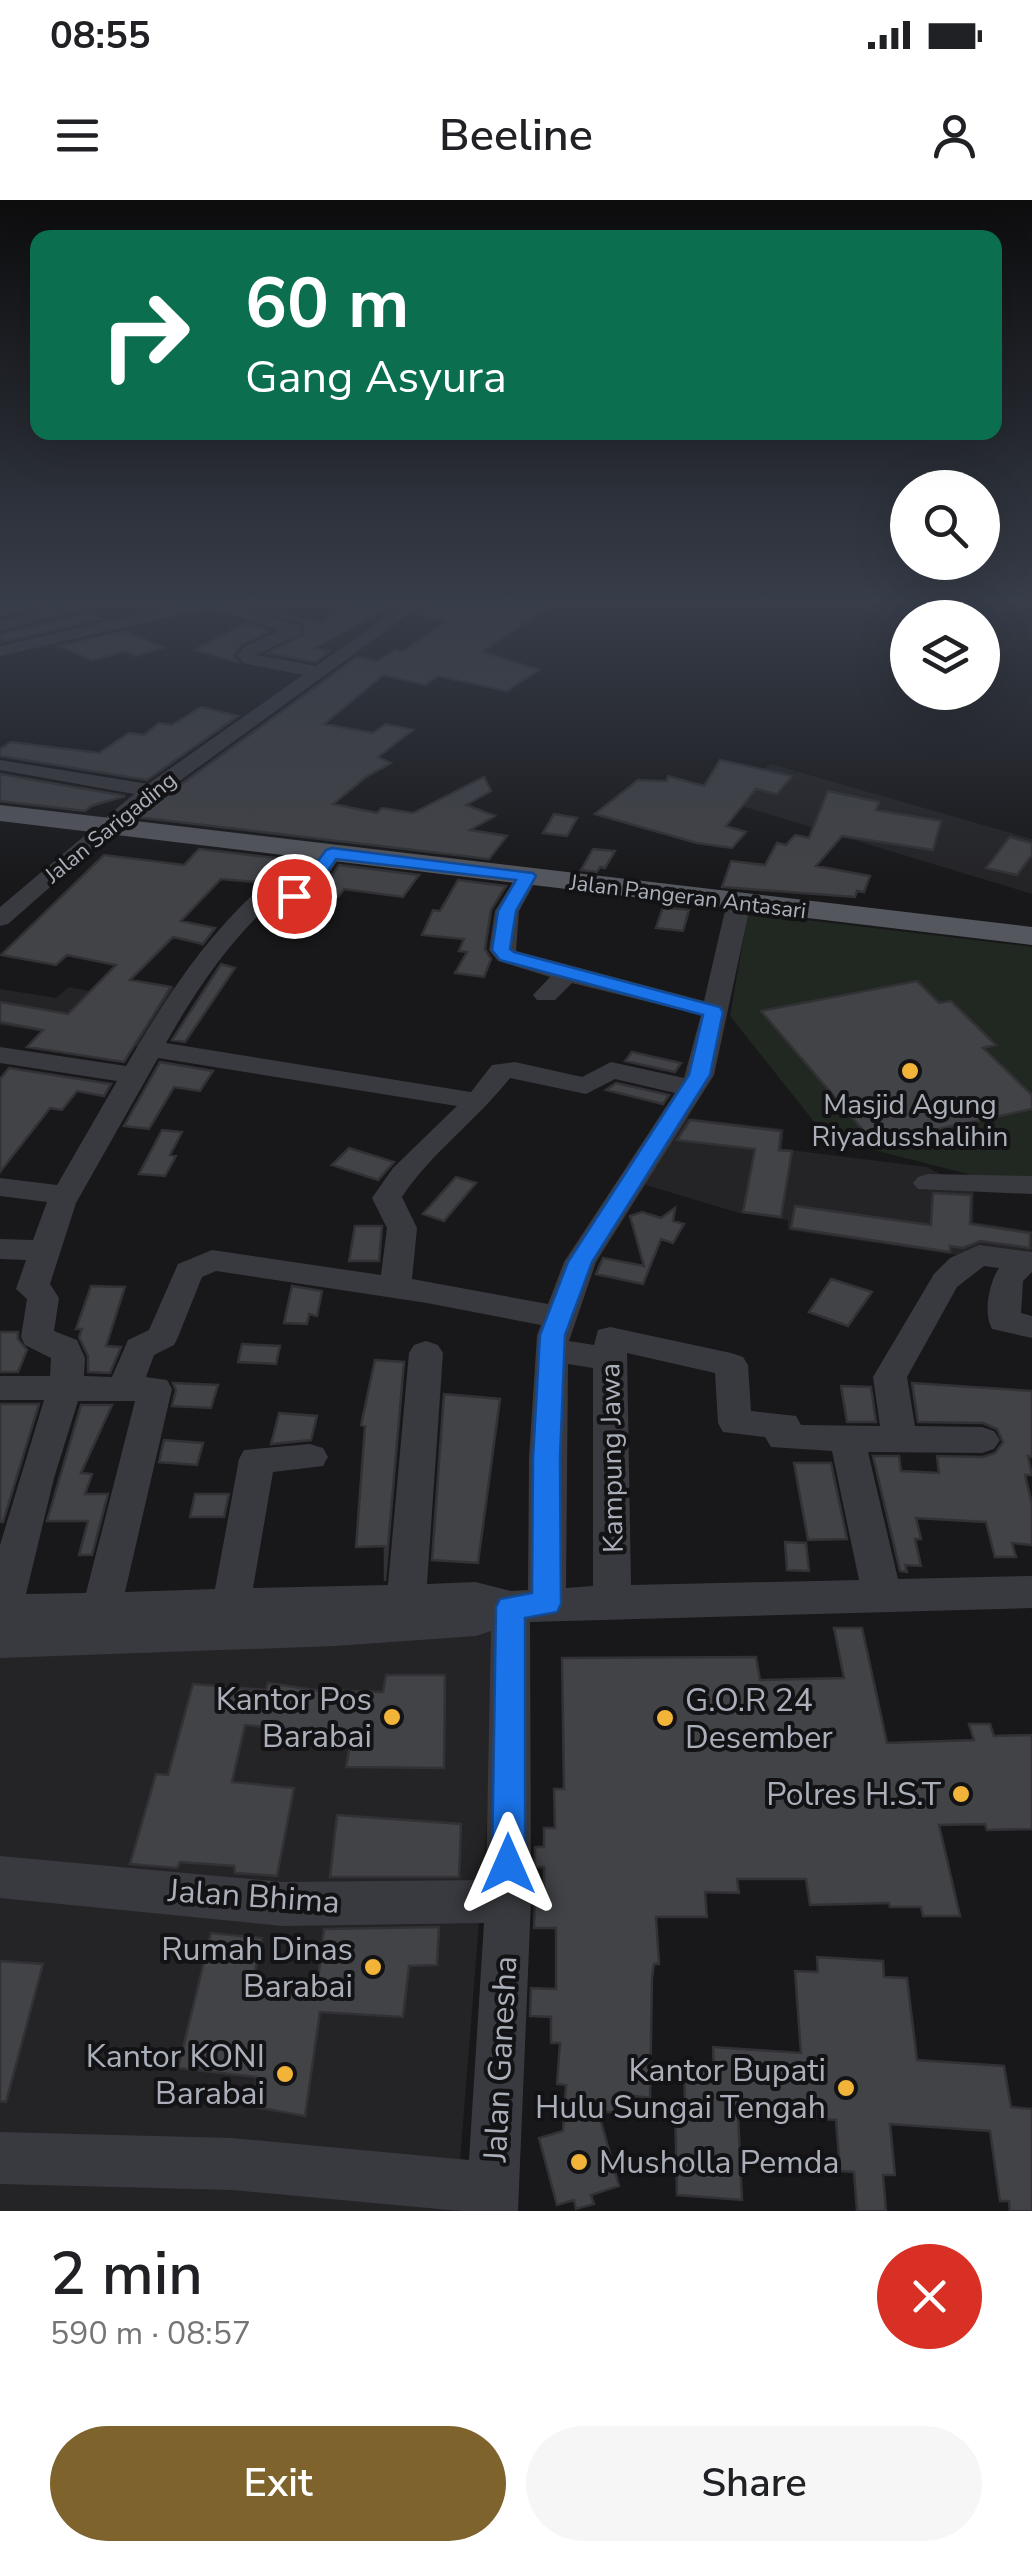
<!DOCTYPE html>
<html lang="en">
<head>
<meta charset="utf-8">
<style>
  body { margin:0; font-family:"Nunito Sans",sans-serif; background:#f6f6f6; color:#202124; height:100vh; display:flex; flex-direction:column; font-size:38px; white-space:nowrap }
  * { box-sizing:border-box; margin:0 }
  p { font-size:32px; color:#757577 }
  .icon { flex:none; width:55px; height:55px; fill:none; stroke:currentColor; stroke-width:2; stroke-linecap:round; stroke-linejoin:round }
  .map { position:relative; height:2011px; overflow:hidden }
  .panel { display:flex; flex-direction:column; background:#fff; flex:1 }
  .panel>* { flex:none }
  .top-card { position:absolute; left:30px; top:30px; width:972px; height:210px; border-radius:20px; box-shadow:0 10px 40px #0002; background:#0b6e4f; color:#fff; overflow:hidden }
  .buttons { position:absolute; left:890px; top:270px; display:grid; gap:20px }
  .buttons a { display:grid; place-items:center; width:110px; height:110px; border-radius:50%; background:#fff; box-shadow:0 10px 40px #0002; font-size:50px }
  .pin { position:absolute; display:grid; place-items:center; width:85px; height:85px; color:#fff; margin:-42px; border:5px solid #fff; border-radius:50%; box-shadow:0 2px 10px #0007 }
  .me { position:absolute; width:110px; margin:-55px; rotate:0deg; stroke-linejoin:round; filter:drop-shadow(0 0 8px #0008) }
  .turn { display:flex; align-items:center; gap:35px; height:210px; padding:0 50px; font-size:45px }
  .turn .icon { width:130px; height:130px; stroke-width:2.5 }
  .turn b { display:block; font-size:70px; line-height:85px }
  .round { display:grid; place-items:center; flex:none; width:105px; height:105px; border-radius:52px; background:#f6f6f6 }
  .head { display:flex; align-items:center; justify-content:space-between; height:170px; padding:0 50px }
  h1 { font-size:60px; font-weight:600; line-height:75px }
  .primary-button { display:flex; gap:20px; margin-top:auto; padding:20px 50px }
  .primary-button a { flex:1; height:115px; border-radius:60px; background:#7e632d; color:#fff; font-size:40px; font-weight:600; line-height:115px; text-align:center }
  .primary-button a+a { background:#f6f6f6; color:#202124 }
  .status { display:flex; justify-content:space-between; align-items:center; height:70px; padding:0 50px; background:#fff; direction:ltr }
  .status svg { height:28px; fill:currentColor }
  header { display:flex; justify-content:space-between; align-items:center; height:130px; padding:0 50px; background:#fff; font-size:45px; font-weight:600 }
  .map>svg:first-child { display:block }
  .built { fill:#242427 }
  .green { fill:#202821 }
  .building { fill:#424347; stroke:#323236; stroke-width:2.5 }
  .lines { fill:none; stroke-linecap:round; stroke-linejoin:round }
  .minor { fill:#393a3f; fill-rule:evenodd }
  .major { fill:#55575e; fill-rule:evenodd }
  .route { fill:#1a73e8; stroke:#114b97; stroke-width:2.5 }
  .poi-dot { fill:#f1b439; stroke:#131315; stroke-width:4 }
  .labels { text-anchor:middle; stroke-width:8; stroke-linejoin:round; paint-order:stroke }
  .far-street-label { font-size:22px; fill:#aaafba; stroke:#131315 }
  .poi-label { font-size:28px; fill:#aaafba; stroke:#131315 }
  .street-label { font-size:28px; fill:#aaafba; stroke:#131315 }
  .near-poi-label { font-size:32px; fill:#aaafba; stroke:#131315; text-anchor:end }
  .near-street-label { font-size:32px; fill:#aaafba; stroke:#131315 }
</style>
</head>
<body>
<div class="status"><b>08:55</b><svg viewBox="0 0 49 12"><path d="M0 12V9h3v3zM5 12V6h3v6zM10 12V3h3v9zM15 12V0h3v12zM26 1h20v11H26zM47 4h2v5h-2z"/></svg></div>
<header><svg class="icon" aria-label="menu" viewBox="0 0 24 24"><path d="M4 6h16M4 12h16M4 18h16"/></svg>Beeline<svg class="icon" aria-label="person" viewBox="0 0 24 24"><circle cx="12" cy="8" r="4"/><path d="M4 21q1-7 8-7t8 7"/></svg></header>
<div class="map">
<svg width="1032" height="2011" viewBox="0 0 1032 2011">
  <rect width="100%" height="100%" fill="#18181a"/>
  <!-- built -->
  <path class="built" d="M771 564 1032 639V694L719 599Z
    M106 774 182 789 139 847 0 825V789L56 798 69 787 90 791Z
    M671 916 784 929 782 949 927 967 974 992 973 1022 1032 1031V1066L788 1030V1020L739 1013 636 982Z
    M503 1422 456 2011H0V1453Z"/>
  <!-- green -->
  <path class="green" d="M748 713 1032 747V980L972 975 827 938 730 816Z"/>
  <!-- building -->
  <path class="building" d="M0 400H61L4 416 0 413Z
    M356 400 392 406 314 448 330 451 315 462 268 453 305 434 302 422 275 414 321 423Z
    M432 400H514L548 407 482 452 539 470 507 491 438 476 425 485 383 475 324 524 373 533 386 524 413 530 378 557 391 563 366 577 333 604 377 613 382 608 413 613 484 577 491 591 466 605 495 616 470 630 507 636 489 659 136 617 357 457 378 461 395 450 402 452 447 421 424 417 425 407Z
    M91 413 101 419 0 442V434Z
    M246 423 269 431 241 445 233 455 238 462 195 450Z
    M126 431 163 448 135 456 126 451 92 460 59 446Z
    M201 507 238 516 147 580 0 556V549L11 542 99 553 129 533 144 535 159 523 172 525Z
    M720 560 792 576 777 594 756 589 726 626 746 632 732 648 697 643 595 614 638 580 667 581 668 576 704 586Z
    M0 574 125 596 91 606 85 611 0 601Z
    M828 591 879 602 876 610 941 621 933 650 842 636 816 666 870 676 864 692 857 691 855 697 722 687 731 661 765 665 777 643 786 645 795 635 809 638Z
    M554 614 577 618 567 636 543 633Z
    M1010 637 1032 643V655L1017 675 986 668Z
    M199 649 309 662 293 685 221 679 181 721 215 728 203 744 173 737 130 780 171 787 124 862 27 847 43 830 0 822V802L68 814 116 765 67 755 56 765 1 755 104 655 184 665Z
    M593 649 615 651 605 668 600 667 597 672 581 670Z
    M339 665 419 675 403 697 344 689 338 697 319 695Z
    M458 680 506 686 491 710 485 749 491 759 484 777 455 773 467 752 459 751 464 739 422 735 433 710 440 711Z
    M663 707 689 710 683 731 656 728Z
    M221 764 235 768 185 842 172 840Z
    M917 781 939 803 951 801 996 845 983 848 1032 895V909L874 943 761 811Z
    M632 852 681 863 675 872 625 861Z
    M160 862 213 871 200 891 174 887 149 929 124 926Z
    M9 868 111 884 104 896 77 891 62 910 50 908 0 972V879Z
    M616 883 669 895 663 904 606 890Z
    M690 920 781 931 779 950 792 951 781 1017 743 1012 755 949 677 940Z
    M162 930 182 932 170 955 176 956 165 976 139 974Z
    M349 948 394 962 378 980 332 965Z
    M456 977 476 983 444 1021 423 1014Z
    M933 993 971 995 970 1024 1030 1033V1048L980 1041 963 1048 950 1046V1052L791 1028 795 1006 931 1025Z
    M675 1008 673 1021 684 1024 673 1043 661 1039 643 1084 596 1074 603 1058 644 1066 630 1016 642 1012 661 1018Z
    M355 1026H382L379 1061H349Z
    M831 1079 872 1092 848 1126 809 1112Z
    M91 1086 125 1087 106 1146 121 1147 110 1173 88 1172V1156L79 1137 82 1129H76Z
    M292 1086 322 1091 317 1116 309 1114 307 1124 284 1123Z
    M0 1132H18V1139L27 1150 18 1172H0Z
    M242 1144 280 1146 276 1164 238 1162Z
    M375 1160 404 1162 385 1381V1346L356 1347 365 1226 361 1225Z
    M173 1183 218 1185 211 1208 172 1206 176 1190Z
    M912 1183 1032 1191V1257L1028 1256 1032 1275H1025L1032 1304V1345L1012 1343 1016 1357H995L986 1322 916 1318 921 1339H915L921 1366 905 1365 907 1372 900 1371 873 1256H899L901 1271 939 1273 937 1256 983 1257 995 1253 1003 1242 997 1229 983 1223 918 1222Z
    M841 1186 871 1187 876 1222H847Z
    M444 1194 500 1199 478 1363 432 1360Z
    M0 1204H39L3 1322H0Z
    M81 1205H112L81 1273 92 1274 85 1294H108L92 1355H79L88 1321H47Z
    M279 1213 317 1216 311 1240 271 1244Z
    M164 1240 203 1243 197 1265 159 1262Z
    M794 1263H831L847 1339 808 1340Z
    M195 1294H229L224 1317H190Z
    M785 1342 806 1343 809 1371 787 1370Z
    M834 1428H862L887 1543 974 1540 969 1524H990L994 1536 1032 1535V1629L987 1630 985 1624 939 1625 960 1716H923L921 1707H890L889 1703 810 1705 806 1679H737L739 1693 705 1692 707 1717H656L659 1764H654L652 1778 650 1898 635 1896 634 1915 598 1911 619 1986 591 1995 594 2004 576 2009 574 2000 557 2005 539 1938 563 1931 566 1885 557 1884 560 1843H551V1817L530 1816 531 1788 556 1789V1728H534L535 1702 544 1703V1667H535V1647H544V1628H555L554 1589H564L562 1458 756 1457 760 1480 844 1478Z
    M386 1475H445L444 1568 346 1567 350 1545 335 1543 337 1534 245 1525 232 1582 294 1588 277 1676 235 1673 234 1666 180 1662 177 1668 130 1664 156 1574 168 1575 193 1484 266 1490 268 1483 314 1490 383 1492Z
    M337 1615 461 1624 459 1677H330Z
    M439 1727 437 1765 409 1766 403 1817 320 1812 305 1916 250 1906 257 1877 178 1868 211 1733 262 1738 252 1786 316 1796 324 1729Z
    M817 1757 883 1761 884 1777 907 1778 917 1860 1004 1866 1011 1907 1032 1909V2011H1010L1009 2001H1000L990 1931 890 1924 895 1975H883L886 2011H857L854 1972 840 1971 836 1920 738 1914 742 2000 677 1995 675 1904H685L684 1870 714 1872 713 1847 801 1853 795 1771 818 1772Z
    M0 1761 43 1764 6 1902 0 1901Z"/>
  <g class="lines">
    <!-- minor -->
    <path class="minor" d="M200 400H223L301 426V434L256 455 316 466 409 400H428L130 617 8 724 0 726V707L134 594 0 570V560L148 584 303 475 243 463 237 455 244 447 279 431 212 407 0 456V446Z
      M69 402 75 403V411L0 431V421Z
      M331 647 342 654 310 701 272 702C228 743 195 791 166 843L471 892 492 865 515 862 582 877 611 862 684 878 701 815 572 783 555 800H537L533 795 550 777 498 761 489 750 495 711 519 672H535L538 677 519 711 516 751 704 801 727 702 739 695 747 697 751 702 714 875 596 1062 569 1141 594 1145 598 1130 610 1127 731 1153 743 1157 748 1165 751 1211 796 1216 801 1225 880 1226 873 1177 934 1074 950 1058 979 1045 1032 1052V1072L1023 1081 1021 1113 1032 1116V1138L992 1129C983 1113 989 1083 999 1068L984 1066 957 1087 907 1177 915 1226 982 1227 994 1231 1000 1240 994 1249 982 1253 868 1252 898 1379 1032 1376V1408L530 1422 531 1701 518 2011H461L232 1990 0 1984V1932L232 1938 469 1960 484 1723 283 1726 0 1698V1656L283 1682 486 1680 491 1431 476 1436 335 1446 0 1458V1345L44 1200H0V1176H50L51 1158 25 1145 21 1137 27 1099 16 1089 26 1060 0 1059V1039L33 1040 47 1002 0 996V978L57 985 117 881 0 863V847L126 866C164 801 202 741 258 690L295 689 323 649ZM158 858 457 906 393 968 372 998 387 1028 381 1075 212 1050 178 1064 149 1130 128 1140 112 1177 84 1176 85 1158 77 1140 54 1131 59 1098 50 1084 76 1003ZM510 878 586 894 615 879 675 893 564 1062 548 1104 412 1079 417 1028 402 997C431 953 477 920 510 878ZM216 1071 427 1103 541 1125 537 1135 529 1258 528 1390 511 1391 475 1382 427 1384 443 1153 438 1145 426 1141 414 1145 409 1153 388 1385 253 1388 273 1272 323 1266 328 1257 323 1248 310 1244 244 1250 239 1259 215 1389 125 1392 172 1189 167 1180 146 1177 154 1155 174 1145 178 1137 202 1077ZM627 1153 715 1173 718 1223 723 1232 765 1237 771 1247 832 1251 859 1380 631 1385ZM568 1164 593 1168V1386L566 1388ZM78 1201H135L86 1393 26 1394 54 1278Z
      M928 974 1032 976V994L918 989 913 983 918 977Z"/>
    <!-- major -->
    <path class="major" d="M0 605 1032 727V745L0 621Z"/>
  </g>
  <!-- sky -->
  <linearGradient id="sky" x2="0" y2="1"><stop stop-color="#0d0d0e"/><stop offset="0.59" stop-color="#373d49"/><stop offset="1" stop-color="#373d49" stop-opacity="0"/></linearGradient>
  <rect width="1032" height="682" fill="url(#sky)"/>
  <!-- route -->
  <path class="route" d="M332 648 533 673 536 676 516 711 510 749 514 752 720 807 723 812 710 875 592 1062 565 1135 560 1258 561 1404 557 1412 525 1418V1664L520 1675 508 1680 497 1675 492 1664 496 1407 500 1399 532 1393 533 1258 540 1135 568 1062 689 875 703 815 500 760 492 750 498 711 516 680 336 659 308 699H288V692L297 690 326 650Z"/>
  <!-- markers -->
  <g class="poi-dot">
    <circle cx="910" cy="871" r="10"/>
    <circle cx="392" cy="1517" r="10"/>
    <circle cx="665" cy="1518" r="10"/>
    <circle cx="961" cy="1594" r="10"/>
    <circle cx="373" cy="1767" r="10"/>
    <circle cx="285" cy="1874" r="10"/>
    <circle cx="846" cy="1888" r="10"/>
    <circle cx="579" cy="1962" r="10"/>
  </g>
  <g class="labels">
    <!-- far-street labels -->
    <g class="far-street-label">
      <text transform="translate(110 627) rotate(-39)" y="8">Jalan Sarigading</text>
      <text transform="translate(688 696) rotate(7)" y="8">Jalan Pangeran Antasari</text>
    </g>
    <!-- poi labels -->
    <g class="poi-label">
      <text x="910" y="914">Masjid Agung<tspan x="910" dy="32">Riyadusshalihin</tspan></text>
    </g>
    <!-- street labels -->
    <g class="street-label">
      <text transform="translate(611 1258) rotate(-91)" y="10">Kampung Jawa</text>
    </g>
    <!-- near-poi labels -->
    <g class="near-poi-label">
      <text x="372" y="1510">Kantor Pos<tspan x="372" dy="37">Barabai</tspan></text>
      <text x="685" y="1511" text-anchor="start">G.O.R 24<tspan x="685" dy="37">Desember</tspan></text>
      <text x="941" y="1605">Polres H.S.T</text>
      <text x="353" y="1760">Rumah Dinas<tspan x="353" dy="37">Barabai</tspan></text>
      <text x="265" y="1867">Kantor KONI<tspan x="265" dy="37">Barabai</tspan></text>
      <text x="826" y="1881">Kantor Bupati<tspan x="826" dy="37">Hulu Sungai Tengah</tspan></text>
      <text x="599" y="1973" text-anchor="start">Musholla Pemda</text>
    </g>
    <!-- near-street labels -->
    <g class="near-street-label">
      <text transform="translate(254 1696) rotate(4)" y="11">Jalan Bhima</text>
      <text transform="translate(500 1859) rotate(-87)" y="11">Jalan Ganesha</text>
    </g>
  </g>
</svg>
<div class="buttons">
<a><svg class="icon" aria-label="search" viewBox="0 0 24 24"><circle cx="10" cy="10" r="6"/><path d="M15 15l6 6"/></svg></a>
<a><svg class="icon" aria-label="layers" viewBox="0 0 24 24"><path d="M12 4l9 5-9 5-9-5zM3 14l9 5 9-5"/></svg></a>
</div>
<div class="pin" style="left:294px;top:696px;background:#d93025"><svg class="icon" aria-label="arrive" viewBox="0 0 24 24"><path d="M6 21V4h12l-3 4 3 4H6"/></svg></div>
<svg class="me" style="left:508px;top:1664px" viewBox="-20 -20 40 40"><path d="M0-17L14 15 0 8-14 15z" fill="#1a73e8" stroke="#fff" stroke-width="4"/></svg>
<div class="top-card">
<div class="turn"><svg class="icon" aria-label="right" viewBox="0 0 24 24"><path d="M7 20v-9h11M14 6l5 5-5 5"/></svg><div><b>60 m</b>Gang Asyura</div></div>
</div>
</div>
<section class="panel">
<div class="head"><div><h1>2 min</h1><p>590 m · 08:57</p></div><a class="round" style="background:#d93025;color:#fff"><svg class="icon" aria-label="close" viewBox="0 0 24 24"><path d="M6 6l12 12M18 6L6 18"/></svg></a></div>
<div class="primary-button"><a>Exit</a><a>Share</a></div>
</section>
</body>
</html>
